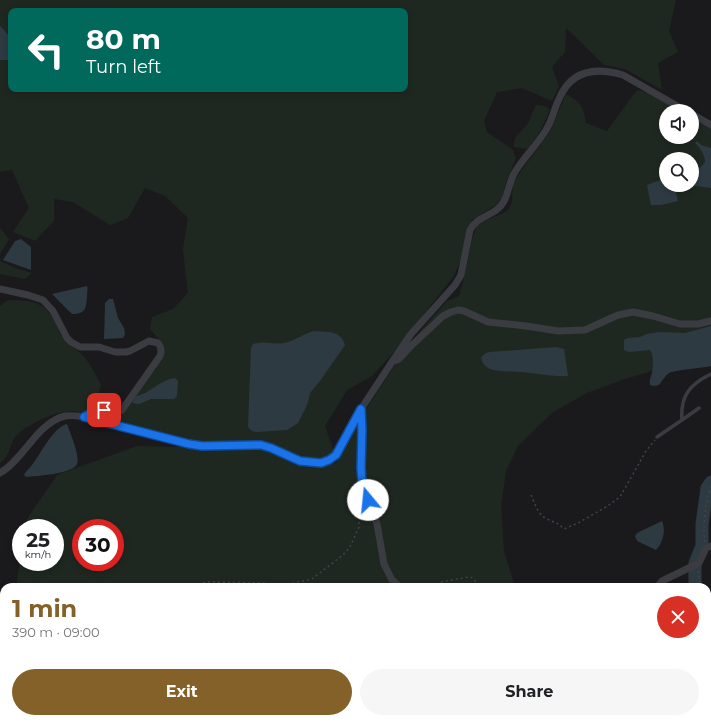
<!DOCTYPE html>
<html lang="en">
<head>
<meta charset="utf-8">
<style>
  body { margin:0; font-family:Montserrat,sans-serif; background:#f6f6f6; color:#202124; height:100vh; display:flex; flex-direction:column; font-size:15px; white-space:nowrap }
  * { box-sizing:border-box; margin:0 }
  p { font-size:13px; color:#757577 }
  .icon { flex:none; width:22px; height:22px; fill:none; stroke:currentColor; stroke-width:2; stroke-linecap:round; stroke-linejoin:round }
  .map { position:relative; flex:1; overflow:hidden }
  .details { position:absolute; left:0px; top:583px; width:711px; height:140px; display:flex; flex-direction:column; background:#fff; border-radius:12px 12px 0 0; box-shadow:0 2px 6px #0003 }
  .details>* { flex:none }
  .guide { position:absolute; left:8px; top:8px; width:400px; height:84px; border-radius:8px; box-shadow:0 2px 6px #0003; background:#00695c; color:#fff; overflow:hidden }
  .fabs { position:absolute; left:659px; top:104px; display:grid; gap:8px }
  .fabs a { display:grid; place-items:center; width:40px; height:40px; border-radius:50%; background:#fff; box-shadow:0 2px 6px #0003; font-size:20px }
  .speed { position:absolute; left:12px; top:519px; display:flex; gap:8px; font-size:20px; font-weight:700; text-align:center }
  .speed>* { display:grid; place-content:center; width:52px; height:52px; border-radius:50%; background:#fff; box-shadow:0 2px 6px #0003; line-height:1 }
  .speed small { font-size:10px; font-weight:400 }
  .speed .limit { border:6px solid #d22; background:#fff; color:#111 }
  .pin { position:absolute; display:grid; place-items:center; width:34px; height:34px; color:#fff; margin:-17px; border-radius:8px; box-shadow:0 2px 6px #0006 }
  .me { position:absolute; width:44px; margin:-22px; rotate:343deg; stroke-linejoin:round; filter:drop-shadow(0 0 3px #0008) }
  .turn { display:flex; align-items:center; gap:14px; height:84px; padding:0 12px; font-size:18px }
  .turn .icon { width:52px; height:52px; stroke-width:2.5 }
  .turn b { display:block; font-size:28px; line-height:34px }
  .round { display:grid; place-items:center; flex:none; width:42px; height:42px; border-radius:21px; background:#f6f6f6 }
  .overview { display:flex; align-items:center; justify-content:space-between; height:68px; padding:0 12px }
  h1 { font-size:24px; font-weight:700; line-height:30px; color:#846129 }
  .button { display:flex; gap:8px; margin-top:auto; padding:8px 12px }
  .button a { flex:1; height:46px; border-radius:24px; background:#846129; color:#fff; font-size:16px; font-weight:700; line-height:46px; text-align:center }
  .button a+a { background:#f6f6f6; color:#202124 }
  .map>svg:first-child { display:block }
  .green { fill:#1f2820; fill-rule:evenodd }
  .water { fill:#2e3a42 }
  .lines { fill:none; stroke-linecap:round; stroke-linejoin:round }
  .river { stroke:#2e3a42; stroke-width:13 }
  .path { stroke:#414349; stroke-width:1.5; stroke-dasharray:2 3; stroke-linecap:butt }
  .lane { stroke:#3b3c42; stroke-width:3.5 }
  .street { stroke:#3b3c42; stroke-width:7 }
  .route-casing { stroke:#114b97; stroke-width:10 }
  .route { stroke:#1a73e8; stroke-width:7 }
</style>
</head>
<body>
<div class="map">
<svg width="711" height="723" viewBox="0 0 711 723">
  <rect width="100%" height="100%" fill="#1a1a1d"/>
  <!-- green -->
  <path class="green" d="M0 0H676L669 31 678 52 658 63 662 90 625 69 604 65 566 28 565 52 552 67 559 86 552 101 522 88 497 92 484 121 487 132 513 150 516 158 506 182 502 198 496 205 472 220 467 230 461 260 453 277 394 352 372 376 347 390 325 426 334 452 321 458 302 457 265 442H196L126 425V422H115L92 416 96 413 126 410 163 344 150 329 152 317 173 309 188 293 185 269 183 249 188 218 165 196 145 188 128 218 110 225 73 202 54 199V221L35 241 13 232 29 208 12 170 0 172ZM11 11H405V89H11Z
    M637 90 649 93 680 111H666V137H692V118L711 129V361L671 365 622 380 587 393 553 412 518 446 506 471 501 506 504 551 515 587H16L21 554V562H55V528H25L27 519 57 475 137 446 262 449 296 464 310 467 336 463 365 411 389 374 416 336 447 301 459 296 465 274 472 240 477 225 483 221 502 214 509 209 512 202 513 183 524 167 550 132 566 94C581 103 583 105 586 123L607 131ZM666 159H692V185H666ZM81 528H115V562H81Z
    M536 105 544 106 550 109C544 124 538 137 527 149L514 147C513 134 522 133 528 123 531 117 533 111 536 105Z
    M0 228 9 239 0 254Z
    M0 261 15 268 32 273 25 279 0 274Z
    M8 300C30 301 44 300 55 322 58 329 61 337 67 343 70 347 75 348 79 352 89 360 95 374 101 385L95 407 83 413C64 406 31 422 17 435 9 443 11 456 0 463V306Z
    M707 638H711V723H50L48 719H707Z"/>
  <!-- water -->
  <path class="water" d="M0 26C14 39 11 42 11 60H0Z
    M697 141 701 145 711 148V188L697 186H688L692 185V177L705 162C705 155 700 147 695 143Z
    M666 178V185H674L678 201 661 205H651L649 196 647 185Z
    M21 239 31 247V270L3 260 15 241Z
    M87 286C88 290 87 292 87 296 86 307 87 314 72 314L52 294Z
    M109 299H113L118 318 124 328 125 334 123 338 104 339 105 307V303Z
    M711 326V366C703 368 674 370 669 373 665 376 662 381 659 385L654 386 650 385C649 380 651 377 652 373 653 366 654 355 650 350L629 352 624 350V340L628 338 640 337 647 334 659 332 685 333Z
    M314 331C327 332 341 330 345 345L320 381 310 393 307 405 298 423 287 430 256 432 252 431 248 427 251 348 253 344C266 340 273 345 284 343 295 341 303 334 314 331Z
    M556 347 564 349 568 376C552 377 537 373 521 372 511 371 500 372 490 369 485 367 482 362 481 357L486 353 490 352Z
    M175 378 178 381C178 386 177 390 177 396L174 399H151L139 404 132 403 136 396C150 394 159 380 175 378Z
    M67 424C70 433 80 455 77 464 73 474 36 476 26 477L24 475C26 471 29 469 32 465 40 455 54 426 67 424Z
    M662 521C666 530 663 543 656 550L637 541 635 536 637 533Z"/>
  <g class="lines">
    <!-- river -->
    <path class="river" d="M695 587V563L702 546V524L707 488 711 482
      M610 723 612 719"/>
    <!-- path -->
    <path class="path" d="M531 495C535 504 538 515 547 519 555 523 557 522 564 529L578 523 606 507 620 497 646 451 655 440
      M705 542C702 527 706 501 711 486
      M698 571 700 587
      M441 582 469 577 473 578 479 587
      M200 587 203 583 208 582 264 583 280 586 312 579 343 555 350 547 359 527V496
      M707 645 711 643
      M206 719 217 723
      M190 723V719
      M198 723 202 719"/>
    <!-- lane -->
    <path class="lane" d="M682 420 699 408
      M657 437 682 420C680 396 690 384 711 374"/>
    <!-- street -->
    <path class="street" d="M692 114 711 125
      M0 289 28 295 43 300 53 311 67 338 71 342 80 347H99L115 352H126L130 351 149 341 158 343C161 347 162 351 160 356L122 410 117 412 98 410 84 417
      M394 361 399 359 411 346 443 316 451 312 458 310 464 311 488 322 526 326 558 331 585 330 618 315 633 312 653 316 680 324H698L711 321
      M361 410 363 431 361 468 362 482 377 524 384 564 392 580 400 587
      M0 473C24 459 37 423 65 416 71 415 78 416 84 417L189 444 202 446 261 445 271 448 300 461 310 463H321L329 460 336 455 361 409 392 362 411 334 455 285 461 275 470 230C477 215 497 216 504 201 509 192 509 181 515 172 524 157 537 145 546 130 552 121 554 109 559 99 571 70 596 67 623 75L686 111
      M432 587H437
      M657 587 662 581 699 563 706 548 711 546
      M707 679 711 674
      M502 719 504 723
      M671 723 675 719"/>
  </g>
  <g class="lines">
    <!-- route casing -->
    <g class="route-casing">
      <path id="route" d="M104 410 94 411 84 417 189 444 202 446 261 445 271 448 300 461 321 463 329 460 336 455 361 409 362 430 361 468 362 482 368 500"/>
    </g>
    <!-- route -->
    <use href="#route" class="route"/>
  </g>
</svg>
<div class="fabs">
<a><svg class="icon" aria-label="sound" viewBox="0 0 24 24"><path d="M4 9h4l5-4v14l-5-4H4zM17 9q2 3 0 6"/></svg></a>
<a><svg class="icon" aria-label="search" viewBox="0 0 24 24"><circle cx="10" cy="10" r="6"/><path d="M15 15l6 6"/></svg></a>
</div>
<div class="speed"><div>25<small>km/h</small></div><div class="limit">30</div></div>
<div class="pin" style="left:104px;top:410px;background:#d93025"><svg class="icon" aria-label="arrive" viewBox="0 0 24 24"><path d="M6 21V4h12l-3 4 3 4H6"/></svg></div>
<svg class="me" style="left:368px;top:500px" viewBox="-20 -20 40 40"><circle r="19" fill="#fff"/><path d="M0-13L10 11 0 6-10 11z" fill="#1a73e8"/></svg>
<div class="guide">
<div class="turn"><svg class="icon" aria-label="left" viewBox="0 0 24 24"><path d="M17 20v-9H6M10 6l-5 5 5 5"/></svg><div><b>80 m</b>Turn left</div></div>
</div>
<section class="details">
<div class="overview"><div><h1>1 min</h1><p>390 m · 09:00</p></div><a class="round" style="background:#d93025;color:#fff"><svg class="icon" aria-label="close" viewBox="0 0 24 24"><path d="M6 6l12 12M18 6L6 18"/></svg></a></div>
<div class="button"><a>Exit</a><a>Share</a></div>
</section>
</div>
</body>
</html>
